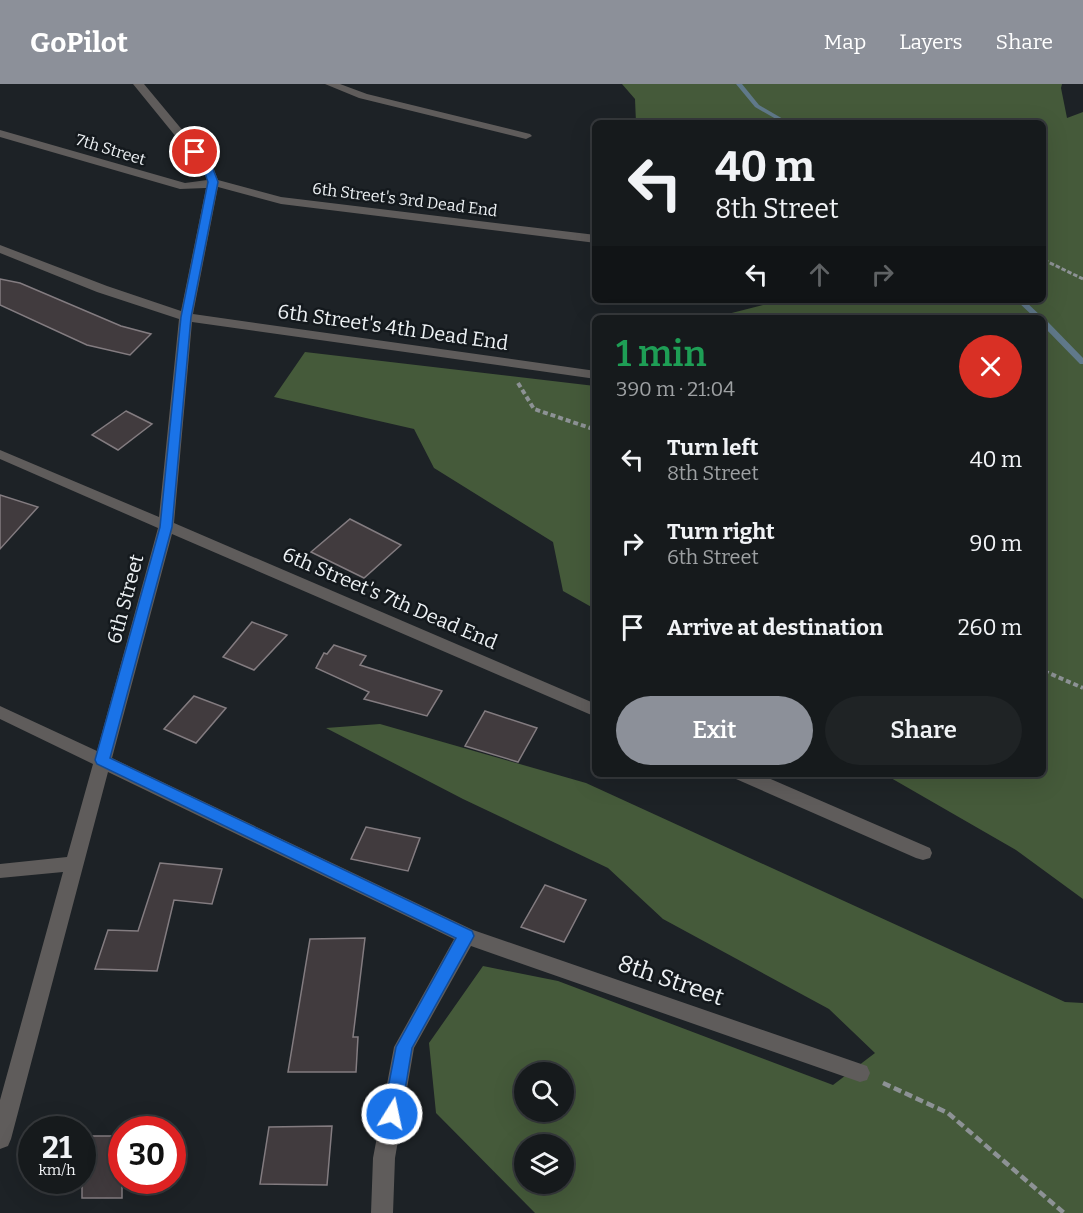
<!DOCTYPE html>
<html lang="en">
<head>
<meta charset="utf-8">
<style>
  body { margin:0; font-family:Bitter,serif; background:#1f2325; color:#f1f3f6; height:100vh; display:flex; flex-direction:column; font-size:22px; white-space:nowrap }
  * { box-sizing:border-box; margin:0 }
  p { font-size:20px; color:#9ea1a3 }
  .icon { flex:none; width:33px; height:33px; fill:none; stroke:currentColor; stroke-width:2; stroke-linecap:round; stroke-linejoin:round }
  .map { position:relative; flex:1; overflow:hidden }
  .drawer { position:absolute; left:592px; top:231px; width:454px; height:462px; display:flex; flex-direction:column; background:#161a1c; border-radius:9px; box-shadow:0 6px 24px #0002,0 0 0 2px #35383b }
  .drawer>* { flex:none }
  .hud { position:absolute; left:592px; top:36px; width:454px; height:183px; border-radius:9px; box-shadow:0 6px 24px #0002,0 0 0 2px #35383b; background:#161a1c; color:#f1f3f6; overflow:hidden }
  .tools { position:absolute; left:514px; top:978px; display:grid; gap:12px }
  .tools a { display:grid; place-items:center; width:60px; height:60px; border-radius:50%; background:#161a1c; box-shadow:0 6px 24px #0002,0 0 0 2px #35383b; font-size:30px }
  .speed { position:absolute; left:18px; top:1032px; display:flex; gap:12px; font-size:30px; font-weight:700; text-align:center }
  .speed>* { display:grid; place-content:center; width:78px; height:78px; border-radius:50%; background:#161a1c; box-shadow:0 6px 24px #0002,0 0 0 2px #35383b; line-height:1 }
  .speed small { font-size:15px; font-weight:400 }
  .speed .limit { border:9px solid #d22; background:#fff; color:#111 }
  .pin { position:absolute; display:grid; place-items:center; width:51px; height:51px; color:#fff; margin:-26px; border:3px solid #fff; border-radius:50%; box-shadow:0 2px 6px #0007 }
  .me { position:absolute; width:66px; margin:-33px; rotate:10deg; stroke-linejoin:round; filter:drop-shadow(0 0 4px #0008) }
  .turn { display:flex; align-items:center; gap:21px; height:126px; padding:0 24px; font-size:27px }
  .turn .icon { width:78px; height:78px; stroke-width:2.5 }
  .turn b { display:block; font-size:42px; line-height:51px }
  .lanes { display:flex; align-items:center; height:57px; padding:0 24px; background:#0003; justify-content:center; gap:30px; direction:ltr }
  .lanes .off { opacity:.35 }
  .round { display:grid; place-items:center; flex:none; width:63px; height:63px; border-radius:32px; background:#1f2325 }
  .headline { display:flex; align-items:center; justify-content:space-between; height:102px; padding:0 24px }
  h1 { font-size:36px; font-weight:600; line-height:45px; color:#1e9e55 }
  .action { display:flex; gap:12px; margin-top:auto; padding:12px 24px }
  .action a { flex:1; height:69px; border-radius:36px; background:#8c9099; color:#fff; font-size:24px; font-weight:600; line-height:69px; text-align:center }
  .action a+a { background:#1f2325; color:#f1f3f6 }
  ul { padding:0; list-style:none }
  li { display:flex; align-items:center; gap:18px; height:84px; padding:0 24px }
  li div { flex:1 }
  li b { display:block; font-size:22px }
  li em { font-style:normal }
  header { display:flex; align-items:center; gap:36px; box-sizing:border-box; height:84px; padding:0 30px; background:#8c9099; color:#fff }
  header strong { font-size:28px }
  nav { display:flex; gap:33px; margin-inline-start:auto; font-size:21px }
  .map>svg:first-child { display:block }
  .forest { fill:#455a3a; fill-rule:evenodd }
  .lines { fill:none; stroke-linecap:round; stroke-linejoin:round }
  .stream { fill:#60798a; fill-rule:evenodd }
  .building { fill:#413b3e; stroke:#837c80; stroke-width:1.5 }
  .path-far2 { stroke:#8d9295; stroke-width:3; stroke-dasharray:4.5 2; stroke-linecap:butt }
  .path-far1 { stroke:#8d9295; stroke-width:4; stroke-dasharray:5 3; stroke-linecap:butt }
  .path { stroke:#8d9295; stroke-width:4.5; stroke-dasharray:8 4; stroke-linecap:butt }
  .minor { fill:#5f5c5b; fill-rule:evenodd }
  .route { fill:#1a73e8; stroke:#114b97; stroke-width:1.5 }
  .labels { text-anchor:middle; stroke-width:5; stroke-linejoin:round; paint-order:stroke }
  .far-street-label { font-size:16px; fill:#edf1f4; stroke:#14191d }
  .street-label { font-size:20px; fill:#edf1f4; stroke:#14191d }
  .near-street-label { font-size:24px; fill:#edf1f4; stroke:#14191d }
</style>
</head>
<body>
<header>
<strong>GoPilot</strong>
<nav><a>Map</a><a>Layers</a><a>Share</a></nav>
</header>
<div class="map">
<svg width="1083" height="1129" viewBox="0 0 1083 1129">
  <rect width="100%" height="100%" fill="#1d2226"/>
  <!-- forest -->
  <path class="forest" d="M622 0H1062L1061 4 1067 34 1083 28V815L1016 766 884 690H1044V234H712L782 216H1044V39H636L635 15Z
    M305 268 595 302V525L563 507 553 458 434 384 414 345 274 313Z
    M380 640 586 699 1065 918 1083 919V1129H535L436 1029 429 959 483 882 558 897 833 1001 875 969 829 925 663 835 608 784 463 715 326 644ZM525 988H564V1028H525ZM525 1060H564V1100H525Z"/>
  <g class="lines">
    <!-- stream -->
    <path class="stream" d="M736 0H742L759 21 790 39H783L755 23Z
      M1016 216H1024L1043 234H1035Z
      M1044 237H1047L1083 274V280H1080L1044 243Z"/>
  </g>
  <!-- building -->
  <path class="building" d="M0 195 20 199 121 242 151 250 130 271 87 261 0 221Z
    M126 327 152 340 118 366 92 351Z
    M0 411 38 423 0 465Z
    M350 435 401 461 364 494 311 468Z
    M252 538 287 551 254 586 223 573Z
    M334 561 366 572 360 581 442 607 427 632 364 615 369 608 316 584 324 569 327 570Z
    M194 612 226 624 196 659 164 645Z
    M485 627 537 644 518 678 465 662Z
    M366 743 420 754 408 787 351 775Z
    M160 779 222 785 212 820 174 816 157 887 95 885 108 846 138 847Z
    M545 801 586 816 564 858 521 843Z
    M365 854 353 953H358L356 988H288L310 855Z
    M332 1042 327 1101 260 1100 269 1043Z
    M82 1052H122V1114H82Z"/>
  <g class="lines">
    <!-- path-far2 -->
    <path class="path-far2" d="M1044 176 1083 195"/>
    <!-- path-far1 -->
    <path class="path-far1" d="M518 299 534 325 596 346
      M1044 587 1083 604"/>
    <!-- path -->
    <path class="path" d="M883 999 948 1029 1064 1129"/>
    <!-- minor -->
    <path class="minor" d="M133 0H144L213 83 218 96 281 113 596 151V159L281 120 218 103 193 230 596 287V295L192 238 174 439 596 620V633L172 450 112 674 473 846 867 982 870 989 867 996 860 998 471 862 414 964 395 1074 393 1129H371L373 1074 394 963 454 855 108 688 11 1055 8 1062 0 1065V1016L63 788 0 794V780L67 773 93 680 0 635V622L97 667 158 444 0 375V366L159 433 179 235 97 208 0 169V161L107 202 181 227 206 104 180 105 0 53V46L185 99 207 96 203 86Z
      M325 0H340L367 10 530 50 532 52 526 55 359 14Z
      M733 690H759L930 764 932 769 930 774 923 776 916 774 736 695Z"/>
  </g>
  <!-- route -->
  <path class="route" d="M191 66H198L213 85 218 98 191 233 172 443 110 674 472 847 474 852 412 964 401 1030 398 1036 392 1038 386 1036 383 1030 396 963 456 854 97 680 95 676 160 443 181 233 208 98 204 86 190 68Z"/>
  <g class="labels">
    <!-- far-street labels -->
    <g class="far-street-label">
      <text transform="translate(111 65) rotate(17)" y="6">7th Street</text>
      <text transform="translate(405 115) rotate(7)" y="6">6th Street's 3rd Dead End</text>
    </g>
    <!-- street labels -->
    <g class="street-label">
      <text transform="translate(393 243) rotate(8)" y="7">6th Street's 4th Dead End</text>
      <text transform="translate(390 514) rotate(23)" y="7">6th Street's 7th Dead End</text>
      <text transform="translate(125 515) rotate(-75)" y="7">6th Street</text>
    </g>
    <!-- near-street labels -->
    <g class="near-street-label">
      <text transform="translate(671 896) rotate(19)" y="8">8th Street</text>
    </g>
  </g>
</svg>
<div class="tools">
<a><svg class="icon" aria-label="search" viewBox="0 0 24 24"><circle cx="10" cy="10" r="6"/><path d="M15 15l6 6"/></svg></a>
<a><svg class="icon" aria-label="layers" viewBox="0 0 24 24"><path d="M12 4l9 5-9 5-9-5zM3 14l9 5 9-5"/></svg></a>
</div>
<div class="speed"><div>21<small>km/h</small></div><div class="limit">30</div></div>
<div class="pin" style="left:195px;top:68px;background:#d93025"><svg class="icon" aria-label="arrive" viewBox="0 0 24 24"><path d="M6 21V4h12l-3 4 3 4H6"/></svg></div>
<svg class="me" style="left:392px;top:1030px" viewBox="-20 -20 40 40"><circle r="17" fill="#1a73e8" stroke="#fff" stroke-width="3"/><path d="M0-11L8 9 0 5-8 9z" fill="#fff"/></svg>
<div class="hud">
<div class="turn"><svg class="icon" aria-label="left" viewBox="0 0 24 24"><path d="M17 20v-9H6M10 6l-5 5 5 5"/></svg><div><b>40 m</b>8th Street</div></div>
<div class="lanes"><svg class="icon" aria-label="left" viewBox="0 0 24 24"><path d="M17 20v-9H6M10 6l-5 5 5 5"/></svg><svg class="icon off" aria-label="ahead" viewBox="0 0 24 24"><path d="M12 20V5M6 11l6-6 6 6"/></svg><svg class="icon off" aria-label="right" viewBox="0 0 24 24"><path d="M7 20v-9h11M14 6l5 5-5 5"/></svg></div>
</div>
<section class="drawer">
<div class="headline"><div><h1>1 min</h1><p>390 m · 21:04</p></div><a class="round" style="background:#d93025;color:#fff"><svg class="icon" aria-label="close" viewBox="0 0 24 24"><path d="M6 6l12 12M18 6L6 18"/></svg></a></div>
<ul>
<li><svg class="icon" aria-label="left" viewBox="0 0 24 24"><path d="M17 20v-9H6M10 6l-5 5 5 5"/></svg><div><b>Turn left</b><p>8th Street</p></div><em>40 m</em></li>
<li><svg class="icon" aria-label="right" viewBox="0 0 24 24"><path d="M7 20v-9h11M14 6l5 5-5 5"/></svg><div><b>Turn right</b><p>6th Street</p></div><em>90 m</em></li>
<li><svg class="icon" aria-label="arrive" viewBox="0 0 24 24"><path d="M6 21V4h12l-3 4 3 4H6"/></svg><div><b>Arrive at destination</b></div><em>260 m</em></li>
</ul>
<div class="action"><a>Exit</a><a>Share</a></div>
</section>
</div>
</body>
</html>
